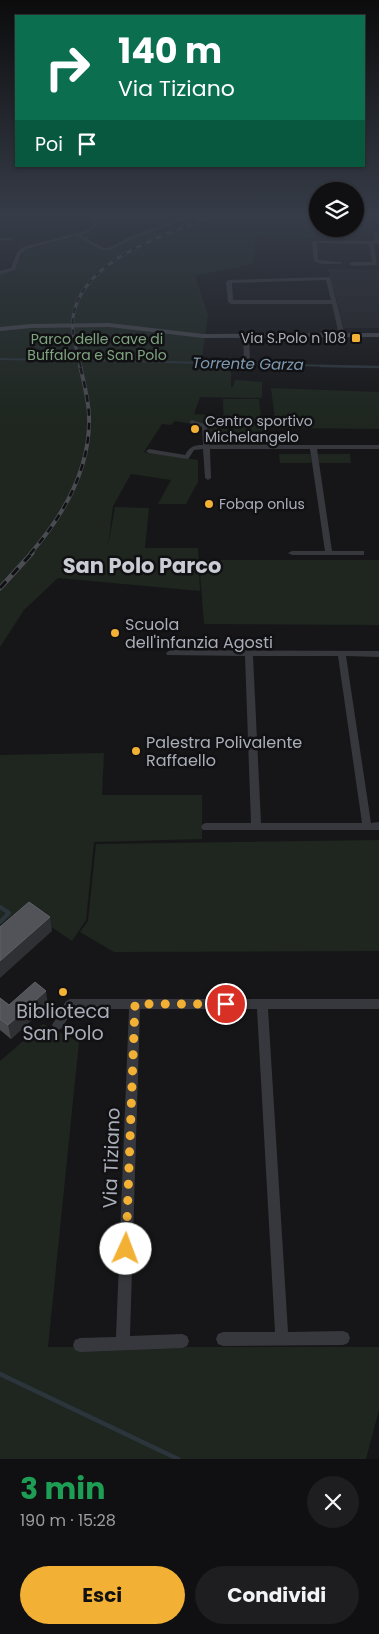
<!DOCTYPE html>
<html lang="it">
<head>
<meta charset="utf-8">
<style>
  body { margin:0; font-family:Poppins,sans-serif; background:#1e1e20; color:#f1f3f6; height:100vh; display:flex; flex-direction:column; font-size:19px; white-space:nowrap }
  * { box-sizing:border-box; margin:0 }
  p { font-size:16px; color:#9c9d9f }
  .icon { flex:none; width:28px; height:28px; fill:none; stroke:currentColor; stroke-width:2; stroke-linecap:round; stroke-linejoin:round }
  .map { position:relative; height:1459px; overflow:hidden }
  .details { display:flex; flex-direction:column; background:#101012; flex:1 }
  .details>* { flex:none }
  .banner { position:absolute; left:15px; top:15px; width:350px; height:152px; border-radius:0px; box-shadow:0 1px 4px #0004,0 0 0 1px #303032; background:#0b6e4f; color:#fff; overflow:hidden }
  .controls { position:absolute; left:309px; top:182px; display:grid; gap:10px }
  .controls a { display:grid; place-items:center; width:55px; height:55px; border-radius:50%; background:#101012; box-shadow:0 1px 4px #0004,0 0 0 1px #303032; font-size:25px }
  .pin { position:absolute; display:grid; place-items:center; width:42px; height:42px; color:#fff; margin:-21px; border:2px solid #fff; border-radius:50%; box-shadow:0 1px 5px #0007 }
  .me { position:absolute; width:55px; margin:-28px; rotate:2deg; stroke-linejoin:round; filter:drop-shadow(0 0 4px #0008) }
  .turn { display:flex; align-items:center; gap:18px; height:105px; padding:0 20px; font-size:22px }
  .turn .icon { width:65px; height:65px; stroke-width:2.5 }
  .turn b { display:block; font-size:35px; line-height:42px }
  .then { display:flex; align-items:center; height:48px; padding:0 20px; background:#0003; gap:10px; font-size:19px }
  .round { display:grid; place-items:center; flex:none; width:52px; height:52px; border-radius:26px; background:#1e1e20 }
  .overview { display:flex; align-items:center; justify-content:space-between; height:85px; padding:0 20px }
  h1 { font-size:30px; font-weight:700; line-height:38px; color:#1e9e55 }
  .primary-button { display:flex; gap:10px; margin-top:auto; padding:10px 20px }
  .primary-button a { flex:1; height:58px; border-radius:30px; background:#f2b134; color:#111; font-size:20px; font-weight:700; line-height:58px; text-align:center }
  .primary-button a+a { background:#1e1e20; color:#f1f3f6 }
  .map>svg:first-child { display:block }
  .built { fill:#222225 }
  .green { fill:#1e261f }
  .lines { fill:none; stroke-linecap:round; stroke-linejoin:round }
  .stream-far3 { stroke:#2c353c; stroke-width:2 }
  .stream-far2 { stroke:#2c353c; stroke-width:2.5 }
  .stream-far1 { stroke:#2c353c; stroke-width:4 }
  .stream { stroke:#2c353c; stroke-width:4.5 }
  .street { fill:#37383d; fill-rule:evenodd }
  .secondary { fill:#45474d; fill-rule:evenodd }
  .rail-far2-casing { stroke:#4a4c52; stroke-width:3 }
  .rail-far1-casing { stroke:#4a4c52; stroke-width:4 }
  .rail-casing { stroke:#4a4c52; stroke-width:5 }
  .rail-far2 { stroke:#111113; stroke-width:2; stroke-dasharray:5.5; stroke-linecap:butt }
  .rail-far1 { stroke:#111113; stroke-width:2.5; stroke-dasharray:7; stroke-linecap:butt }
  .rail { stroke:#111113; stroke-width:3; stroke-dasharray:9; stroke-linecap:butt }
  .wall { fill:#47494d }
  .shaded-wall { fill:#2f3033 }
  .building { fill:#525359; stroke:#5f6168 }
  .route { stroke:#f2b134; stroke-width:9; stroke-dasharray:0 16.2 }
  .poi-dot { fill:#f2b134; stroke:#111113; stroke-width:2 }
  .labels { text-anchor:middle; stroke-width:5; stroke-linejoin:round; paint-order:stroke }
  .far-poi-label { font-size:14px; fill:#a8adb8; stroke:#111113; text-anchor:start }
  .far-park-label { font-size:14px; fill:#7fa381; stroke:#111113 }
  .far-water-label { font-size:15px; font-style:italic; fill:#7f9bb3; stroke:#111113 }
  .poi-label { font-size:16px; fill:#a8adb8; stroke:#111113; text-anchor:start }
  .near-poi-label { font-size:19px; fill:#a8adb8; stroke:#111113 }
  .near-street-label { font-size:19px; fill:#a8adb8; stroke:#111113 }
  .district-label { font-size:21px; font-weight:bold; fill:#c9ccd4; stroke:#111113 }
</style>
</head>
<body>
<div class="map">
<svg width="379" height="1459" viewBox="0 0 379 1459">
  <rect width="100%" height="100%" fill="#161618"/>
  <!-- built -->
  <path class="built" d="M328 269 379 270V328H344Z"/>
  <!-- green -->
  <path class="green" d="M130 217H317L318 229H355V217H360L367 230 314 229V238L256 237 253 264 195 276 208 315 202 358 245 359 246 370H231V387H233L235 380 262 382V398L200 397 194 414 221 416 222 429H238L224 428 223 399H259L262 428H268L270 446 208 445 207 427 175 421 171 425 162 424 144 452 198 460V482L186 504H158L171 480 131 474 113 506 108 547 115 507 149 508 145 548H198L200 591 58 578 24 610 0 647V274L14 271 26 250 76 237 104 250 141 231H100L81 235 95 230 99 222H126Z
    M271 388 379 392V429L276 428Z
    M279 454H310L312 463H280Z
    M318 454H350L351 463H319Z
    M199 560H379V625L204 624Z
    M104 753 102 795H202V839L94 842 86 920 72 941 29 912 0 937V755Z
    M379 840V951L114 952 80 932 88 921 96 844Z
    M43 1024 79 1042 48 1347H379V1410L366 1459H0V1061Z"/>
  <g class="lines">
    <!-- stream-far3 -->
    <path class="stream-far3" d="M0 359 68 360
      M86 360 374 367"/>
    <!-- stream-far2 -->
    <path class="stream-far2" d="M321 366 379 367"/>
    <!-- stream-far1 -->
    <path class="stream-far1" d="M0 907 9 913 0 922"/>
    <!-- stream -->
    <path class="stream" d="M0 1374 178 1459"/>
    <!-- street -->
    <path class="street" d="M95 217H99C96 228 92 232 81 235L104 248H109L134 235 184 217H191L138 237 110 250H101L76 236 27 249 21 254 15 270 0 275V271L11 268 17 253 23 247 85 231 92 226Z
      M375 232H379V234H378L379 244H374L377 265 352 266 349 264 352 262H372L369 244 317 243 318 260 340 262 342 263 340 264H322L314 261 312 241H374L373 233Z
      M0 238H12L14 239 12 240H0Z
      M330 277 345 335 342 337 339 335 332 304H231L228 302 226 282 229 280ZM326 280 331 300H233L232 283Z
      M246 333 249 335 250 360 247 362 244 360 243 335Z
      M192 420 207 425 209 445H379V449H317L332 551H364V555H292L288 553 292 551H325L310 449H210L211 478 208 480 205 478 203 449 194 450 189 458 187 459 149 453 146 451 149 449 185 455C190 447 193 445 203 445L202 427 190 423V421Z
      M170 650 379 651V657L346 656 371 823 379 822V830H203L201 827 203 824 206 823H251L245 656 167 655 166 653ZM253 656H338L362 823H261Z
      M70 999H379V1009H268L288 1332 343 1331 348 1333 350 1338 348 1343 343 1345 223 1346 218 1344 216 1339 218 1334 223 1332H275L257 1009H140L130 1336 182 1334 187 1336 189 1341 187 1346 182 1348 80 1352 75 1350 73 1345 75 1340 80 1338 116 1337 129 1009H73L62 1028 58 1030 54 1028 52 1025 54 1022 66 1001Z"/>
    <!-- secondary -->
    <path class="secondary" d="M109 323 203 334 379 333V337L203 338 109 327 31 328 0 331V327L31 324Z"/>
    <!-- rail-far2 casing -->
    <g class="rail-far2-casing">
      <path id="rail-far2" d="M81 367C77 352 71 333 73 317 82 259 164 236 210 217"/>
    </g>
    <!-- rail-far1 casing -->
    <g class="rail-far1-casing">
      <path id="rail-far1" d="M30 554C64 515 91 468 89 415 88 398 84 382 80 366"/>
    </g>
    <!-- rail casing -->
    <g class="rail-casing">
      <path id="rail" d="M0 588 32 553"/>
    </g>
    <!-- rail-far2 -->
    <use href="#rail-far2" class="rail-far2"/>
    <!-- rail-far1 -->
    <use href="#rail-far1" class="rail-far1"/>
    <!-- rail -->
    <use href="#rail" class="rail"/>
  </g>
  <!-- wall -->
  <path class="wall" d="M0 998 9 1005H48L11 1039 0 1030Z"/>
  <!-- shaded-wall -->
  <path class="shaded-wall" d="M50 917 52 931 0 978V961Z
    M46 991 48 1005 11 1039 8 1025Z"/>
  <!-- building -->
  <path class="building" d="M29 902 50 917 0 961V927Z
    M35 982 46 991 8 1025 0 1019V998L9 1005Z"/>
  <!-- sky -->
  <linearGradient id="sky" x2="0" y2="1"><stop stop-color="#0c0c0d"/><stop offset="0.51" stop-color="#363c48"/><stop offset="1" stop-color="#363c48" stop-opacity="0"/></linearGradient>
  <rect width="379" height="422" fill="url(#sky)"/>
  <g class="lines">
    <!-- route -->
    <path class="route" d="M126 1249 135 1004H226"/>
  </g>
  <!-- markers -->
  <g class="poi-dot">
    <rect x="351" y="333" width="10" height="10" rx="2.5"/>
    <circle cx="195" cy="429" r="5"/>
    <circle cx="209" cy="504" r="5"/>
    <circle cx="115" cy="633" r="5"/>
    <circle cx="136" cy="751" r="5"/>
    <circle cx="63" cy="992" r="5"/>
  </g>
  <g class="labels">
    <!-- far-poi labels -->
    <g class="far-poi-label">
      <text x="346" y="343" text-anchor="end">Via S.Polo n 108</text>
      <text x="205" y="426">Centro sportivo<tspan x="205" dy="16">Michelangelo</tspan></text>
      <text x="219" y="509">Fobap onlus</text>
    </g>
    <!-- far-park labels -->
    <g class="far-park-label">
      <text x="97" y="344">Parco delle cave di<tspan x="97" dy="16">Buffalora e San Polo</tspan></text>
    </g>
    <!-- far-water labels -->
    <g class="far-water-label">
      <text transform="translate(248 364) rotate(1)" y="5">Torrente Garza</text>
    </g>
    <!-- poi labels -->
    <g class="poi-label">
      <text x="125" y="630">Scuola<tspan x="125" dy="18">dell'infanzia Agosti</tspan></text>
      <text x="146" y="748">Palestra Polivalente<tspan x="146" dy="18">Raffaello</tspan></text>
    </g>
    <!-- near-poi labels -->
    <g class="near-poi-label">
      <text x="63" y="1018">Biblioteca<tspan x="63" dy="22">San Polo</tspan></text>
    </g>
    <!-- near-street labels -->
    <g class="near-street-label">
      <text transform="translate(111 1158) rotate(-88)" y="7">Via Tiziano</text>
    </g>
    <!-- district labels -->
    <g class="district-label">
      <text x="142" y="573">San Polo Parco</text>
    </g>
  </g>
</svg>
<div class="controls">
<a><svg class="icon" aria-label="layers" viewBox="0 0 24 24"><path d="M12 4l9 5-9 5-9-5zM3 14l9 5 9-5"/></svg></a>
</div>
<div class="pin" style="left:226px;top:1004px;background:#d93025"><svg class="icon" aria-label="arrive" viewBox="0 0 24 24"><path d="M6 21V4h12l-3 4 3 4H6"/></svg></div>
<svg class="me" style="left:126px;top:1249px" viewBox="-20 -20 40 40"><circle r="19" fill="#fff"/><path d="M0-13L10 11 0 6-10 11z" fill="#f2b134"/></svg>
<div class="banner">
<div class="turn"><svg class="icon" aria-label="right" viewBox="0 0 24 24"><path d="M7 20v-9h11M14 6l5 5-5 5"/></svg><div><b>140 m</b>Via Tiziano</div></div>
<div class="then">Poi<svg class="icon" aria-label="arrive" viewBox="0 0 24 24"><path d="M6 21V4h12l-3 4 3 4H6"/></svg></div>
</div>
</div>
<section class="details">
<div class="overview"><div><h1>3 min</h1><p>190 m · 15:28</p></div><a class="round"><svg class="icon" aria-label="close" viewBox="0 0 24 24"><path d="M6 6l12 12M18 6L6 18"/></svg></a></div>
<div class="primary-button"><a>Esci</a><a>Condividi</a></div>
</section>
</body>
</html>
